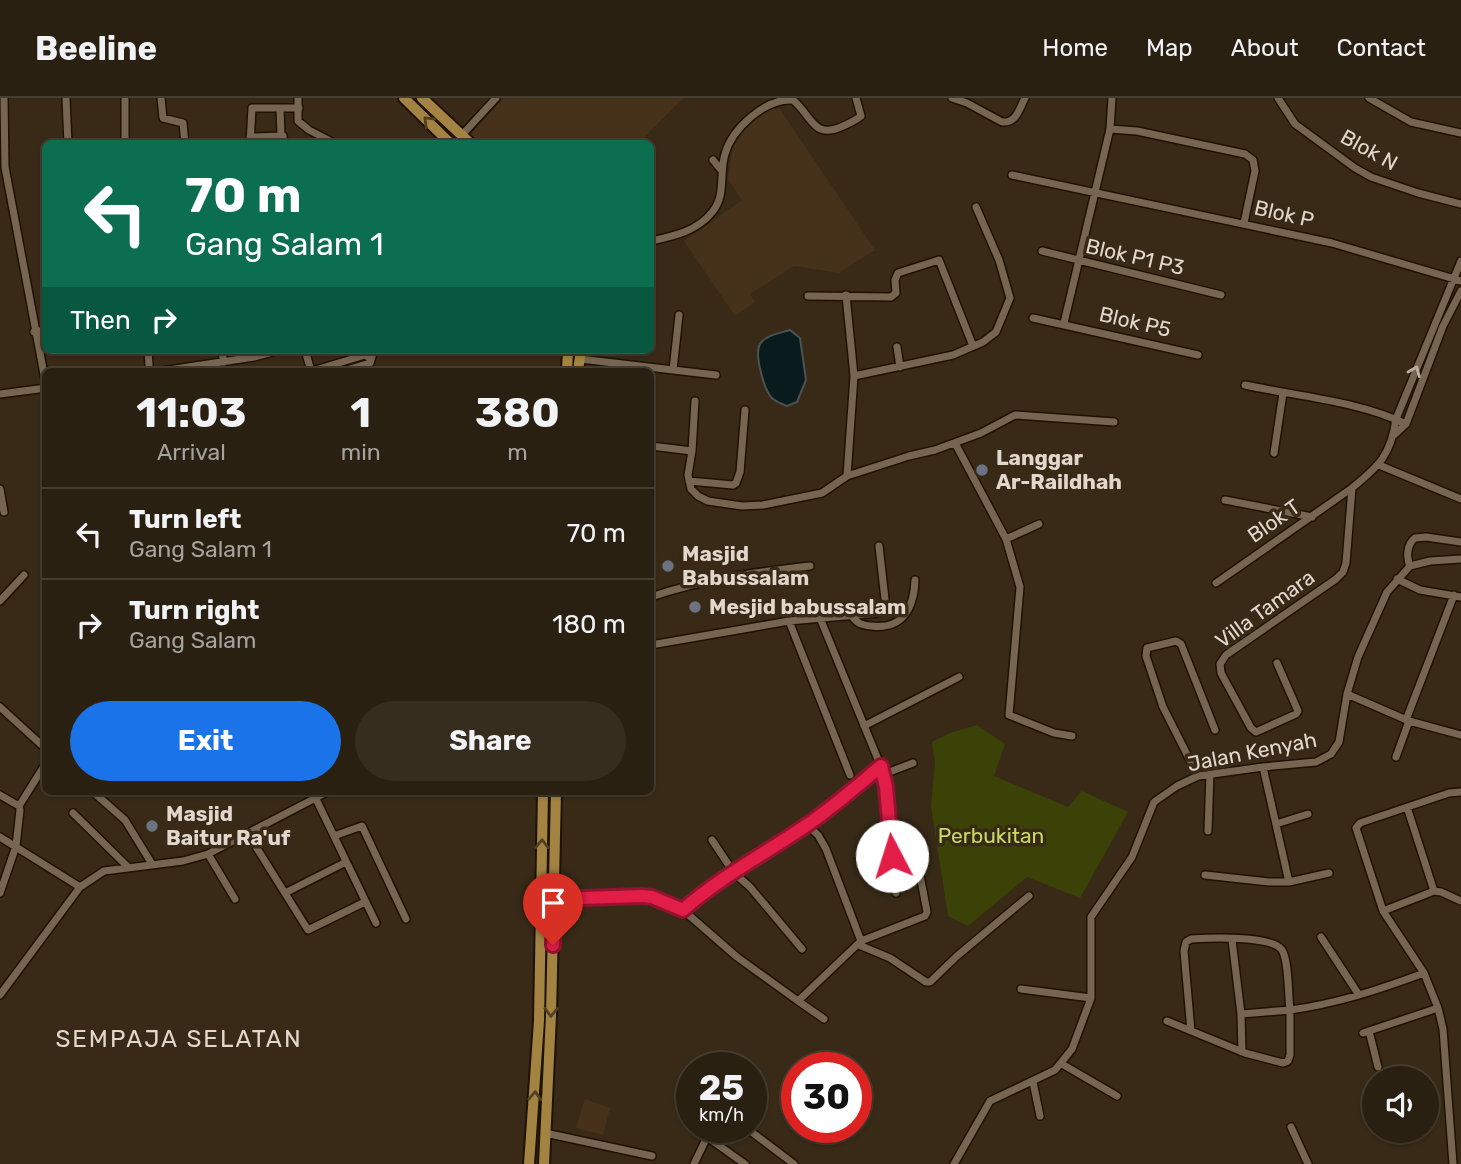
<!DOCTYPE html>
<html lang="en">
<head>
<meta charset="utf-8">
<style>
  body { margin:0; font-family:Rubik,sans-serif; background:#362d1f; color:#f1f3f6; height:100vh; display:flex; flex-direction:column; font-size:26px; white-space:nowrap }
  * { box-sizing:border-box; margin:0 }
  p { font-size:23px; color:#a5a39f }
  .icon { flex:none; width:38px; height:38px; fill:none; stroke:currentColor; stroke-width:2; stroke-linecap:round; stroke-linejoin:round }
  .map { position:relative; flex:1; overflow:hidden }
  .details { position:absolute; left:42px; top:270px; width:612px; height:427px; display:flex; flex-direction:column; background:#2a2011; border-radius:10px; box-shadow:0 2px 5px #0004,0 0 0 2px #463e31 }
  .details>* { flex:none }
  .top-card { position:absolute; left:42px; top:42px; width:612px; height:214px; border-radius:10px; box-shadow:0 2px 5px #0004,0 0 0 2px #463e31; background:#0b6e4f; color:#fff; overflow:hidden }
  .controls { position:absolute; left:1362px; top:968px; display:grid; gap:14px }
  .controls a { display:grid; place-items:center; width:77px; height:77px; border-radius:50%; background:#2a2011; box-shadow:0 2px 5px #0004,0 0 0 2px #463e31; font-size:35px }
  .speed { position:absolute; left:676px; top:954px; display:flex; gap:14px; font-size:35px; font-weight:700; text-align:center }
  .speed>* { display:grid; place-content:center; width:91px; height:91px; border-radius:50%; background:#2a2011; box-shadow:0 2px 5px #0004,0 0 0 2px #463e31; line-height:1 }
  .speed small { font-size:18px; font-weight:400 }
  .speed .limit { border:10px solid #d22; background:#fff; color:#111 }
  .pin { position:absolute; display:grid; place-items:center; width:60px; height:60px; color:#fff; margin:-72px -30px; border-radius:50% 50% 50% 0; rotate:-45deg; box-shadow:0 0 7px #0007 }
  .pin .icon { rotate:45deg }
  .me { position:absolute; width:77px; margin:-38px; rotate:355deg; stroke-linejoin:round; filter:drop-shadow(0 0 5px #0008) }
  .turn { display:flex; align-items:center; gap:24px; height:147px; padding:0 28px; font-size:32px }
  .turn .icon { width:91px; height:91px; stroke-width:2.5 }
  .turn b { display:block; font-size:49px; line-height:60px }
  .then { display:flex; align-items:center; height:66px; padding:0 28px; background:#0003; gap:14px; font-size:26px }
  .eta { display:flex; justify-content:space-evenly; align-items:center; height:119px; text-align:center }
  .eta b { font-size:42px; font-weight:700; line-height:49px }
  .cta { display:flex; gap:14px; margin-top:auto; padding:14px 28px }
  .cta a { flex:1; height:80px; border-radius:42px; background:#1a73e8; color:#fff; font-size:28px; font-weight:700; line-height:80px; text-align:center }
  .cta a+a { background:#362d1f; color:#f1f3f6 }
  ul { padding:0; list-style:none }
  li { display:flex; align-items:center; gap:21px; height:91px; padding:0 28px; border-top:2px solid #463e31 }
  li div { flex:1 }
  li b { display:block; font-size:26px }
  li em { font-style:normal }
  header { display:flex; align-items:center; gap:42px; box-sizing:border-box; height:98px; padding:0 35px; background:#2a2011; border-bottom:2px solid #463e31 }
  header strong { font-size:33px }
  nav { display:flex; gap:38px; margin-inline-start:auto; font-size:24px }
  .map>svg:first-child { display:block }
  .built { fill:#46321a }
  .green { fill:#3b4207 }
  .water { fill:#0a1b1e; stroke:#4a5352; stroke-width:2 }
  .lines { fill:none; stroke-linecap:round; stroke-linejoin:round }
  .minor-casing { stroke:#1f1202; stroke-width:10 }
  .primary-casing { stroke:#1f1202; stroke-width:14 }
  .minor { stroke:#766551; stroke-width:7 }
  .primary { stroke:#a38342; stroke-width:10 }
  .oneway { stroke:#534022 }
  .oneway2 { stroke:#bcafa1 }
  .route-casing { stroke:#92132f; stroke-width:18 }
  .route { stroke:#e11d48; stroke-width:12 }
  .worship-dot { fill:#6b7280; stroke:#382a17; stroke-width:2.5 }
  .labels { text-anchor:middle; stroke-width:7; stroke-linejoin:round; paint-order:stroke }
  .street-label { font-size:21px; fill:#e1d7cc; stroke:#382a17 }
  .poi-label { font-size:21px; font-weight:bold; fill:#e1d7cc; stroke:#382a17; text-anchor:start }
  .park-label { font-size:21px; fill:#c9da62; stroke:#382a17 }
  .quarter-label { font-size:24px; letter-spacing:2px; fill:#e1d7cc; stroke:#382a17 }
</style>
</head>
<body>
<header>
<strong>Beeline</strong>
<nav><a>Home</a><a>Map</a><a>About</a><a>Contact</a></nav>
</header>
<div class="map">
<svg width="1461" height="1066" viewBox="0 0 1461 1066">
  <rect width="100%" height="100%" fill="#382a17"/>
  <!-- built -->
  <path class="built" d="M504 0H683L639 45H479L470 37Z
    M769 11H780L875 152 839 175 794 168 750 196 755 204 735 218 684 143 742 102 728 81 733 49 749 25Z
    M585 1001 610 1010 603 1037 576 1030Z"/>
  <!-- green -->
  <path class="green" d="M977 627 1005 646 994 678 1068 709 1082 693 1128 714 1080 800 1027 779 968 828 948 818 931 708 935 665 932 644 950 635Z"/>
  <!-- water -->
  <path class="water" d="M790 232 800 240 806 282 797 304 787 308C782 306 776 304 772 300 764 292 754 256 760 246 766 237 780 235 790 232Z"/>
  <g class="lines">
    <!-- minor casing -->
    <g class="minor-casing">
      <path id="minor" d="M4 0 5 69 46 287
        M66 0 68 46
        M125 0V46
        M161 0 163 20 183 25 185 46
        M298 0V23L309 32 336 46
        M952 0 967 5 1002 24C1017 25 1019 11 1025 0
        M1278 0 1295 26 1355 70 1371 79 1418 95 1461 106
        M1369 0 1411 24 1461 35
        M280 10 281 38
        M1110 31 1112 0
        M462 37 496 0
        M250 39 283 38 284 46
        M250 46 252 10H299
        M713 62 722 73
        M1012 77 1332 145 1461 183
        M651 143C674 138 698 133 713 113 726 97 719 75 725 56 732 31 765 0 793 2 812 18 813 41 841 29 848 26 855 23 861 18L856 0
        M1042 153 1221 197
        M846 197 854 278 847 378
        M808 198 891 199 896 195 895 182 898 175 939 162 973 248
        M1033 220 1198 257
        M1064 225 1110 31 1137 33 1245 56 1253 62 1255 73 1244 125
        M34 234 46 232
        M897 249 900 269
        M148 252 149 267
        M221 252 224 264
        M305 252 311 273
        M580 261 716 277
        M673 272 679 217
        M162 273 254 259 280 252
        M312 273 365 257 370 260
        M343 273 370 265 374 252
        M854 278 953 257 983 244 996 234 1010 200 999 162 976 109
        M1245 287C1296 298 1359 303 1406 326
        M0 296 46 290
        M1394 337 1406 326 1443 228 1461 193
        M955 345 1006 441 1020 489 1009 617 1054 635 1072 638
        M651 348 692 353 688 377 691 391 698 398 708 403 742 408 763 407 822 395 847 378 909 358 935 352 981 335 1015 317 1114 324
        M692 353 695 303
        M1274 355 1283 295
        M1379 367 1461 401
        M689 383 733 387 736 385 740 374 745 312
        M0 391 4 414
        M1225 402 1312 419
        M1006 441 1039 426
        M1410 468C1406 459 1407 446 1415 440L1426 439 1461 444
        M1397 481 1420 492 1461 499
        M1216 485 1352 390
        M651 499C703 481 756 474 810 468
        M0 503 24 477
        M852 518C857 526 862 527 871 528 902 532 914 511 915 482
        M820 520 884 676 896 795
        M789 523 850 677
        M651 547 789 523 879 515 886 510 879 448
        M1277 565 1298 613 1296 616 1256 634 1251 630 1221 575 1220 566 1226 557 1336 481 1343 474 1346 465 1352 390C1379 368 1391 357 1396 321L1461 163
        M1347 596 1409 623 1461 637
        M0 609 46 651
        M1406 622 1454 497
        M864 628 959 579
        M1396 659 1409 623
        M1263 669 1289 784
        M884 676 913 665
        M1198 678 1163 609 1146 558 1147 550 1176 543 1181 546 1215 632
        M92 693 125 722 152 766
        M0 697 19 708 20 712 16 748 0 795
        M316 701 376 825
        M19 708 46 665
        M1407 709 1434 793
        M73 715 128 769
        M1276 726 1308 716
        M1208 733 1210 676
        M248 736 308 832 365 804
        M334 738 362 728 406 821
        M0 739 80 789
        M712 742 734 775 750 789 802 851
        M208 756 235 801
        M1205 777 1269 784H1289L1329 775
        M285 795 346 764
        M555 801 642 798 665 804 683 812 737 859 798 903 861 843 826 751 818 737 807 727
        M683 812 697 800C760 757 824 718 881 668
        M1383 813 1434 793 1441 794 1461 803
        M1321 839 1359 897
        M1232 842 1241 916 1242 954
        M861 843 925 818 927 814 920 777
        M859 847 890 860 926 884H930L957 858 1029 798
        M1021 891 1091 900
        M0 897 80 789 104 773 183 763 208 756 329 693
        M798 903 824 921
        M1167 923 1245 955 1283 965 1288 963 1290 957V912C1336 906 1381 891 1424 875
        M1191 933 1184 853 1186 844 1191 841C1208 840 1272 837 1282 852 1289 863 1288 897 1290 912L1241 916
        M1369 933 1378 969
        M1363 935 1438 910
        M1062 966 1117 998
        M1033 984 1040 1018
        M745 1029 794 1066
        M1291 1029 1308 1066
        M545 1035 652 1058
        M707 1039 745 1066
        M694 1066 707 1039 714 1029
        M954 1066 990 1003 1055 972 1072 951 1091 900V819L1132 759 1154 704 1177 688 1198 678 1263 669 1316 664 1331 656 1339 644 1347 596 1358 559 1387 494 1410 468 1430 463 1461 461
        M1453 1066 1443 931 1438 910 1424 875 1383 813 1356 730 1360 725 1449 695 1461 694"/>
    </g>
    <!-- primary casing -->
    <g class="primary-casing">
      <path id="primary" d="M404 0 451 46
        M422 0 471 46
        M567 273 568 252
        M578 273 581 252
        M529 1066 539 923 543 693
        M544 1066 551 917 556 693"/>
    </g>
    <!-- minor -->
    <use href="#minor" class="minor"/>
    <!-- primary -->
    <use href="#primary" class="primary"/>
  </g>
  <!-- one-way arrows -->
  <defs><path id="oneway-chevron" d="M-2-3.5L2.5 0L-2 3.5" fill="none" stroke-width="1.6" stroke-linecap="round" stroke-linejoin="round" transform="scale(1.75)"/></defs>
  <g class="oneway">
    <use href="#oneway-chevron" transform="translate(428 23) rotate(-136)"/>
    <use href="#oneway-chevron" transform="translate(542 746) rotate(-89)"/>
    <use href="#oneway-chevron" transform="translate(551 914) rotate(92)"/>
    <use href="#oneway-chevron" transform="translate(535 998) rotate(-87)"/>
  </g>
  <use class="oneway2" href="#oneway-chevron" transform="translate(1415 273) rotate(-68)"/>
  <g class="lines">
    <!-- route casing -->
    <g class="route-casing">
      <path id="route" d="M553 847 555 801 642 798 652 799 683 812C719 780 764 756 804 729 831 711 856 689 881 668L886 689 892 758"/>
    </g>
    <!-- route -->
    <use href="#route" class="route"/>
  </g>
  <!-- markers -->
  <g class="worship-dot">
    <circle cx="982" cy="372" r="7"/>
    <circle cx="668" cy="468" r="7"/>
    <circle cx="695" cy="509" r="7"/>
    <circle cx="152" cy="728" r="7"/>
  </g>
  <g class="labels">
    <!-- street labels -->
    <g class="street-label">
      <text transform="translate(1369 52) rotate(29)" y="7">Blok N</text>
      <text transform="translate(1284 116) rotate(13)" y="7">Blok P</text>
      <text transform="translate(1135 159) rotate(13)" y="7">Blok P1 P3</text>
      <text transform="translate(1135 224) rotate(13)" y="7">Blok P5</text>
      <text transform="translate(1274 423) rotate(-35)" y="7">Blok T</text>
      <text transform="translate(1265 511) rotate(-36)" y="7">Villa Tamara</text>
      <text transform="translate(1252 654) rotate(-11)" y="7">Jalan Kenyah</text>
    </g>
    <!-- poi labels -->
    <g class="poi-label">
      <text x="996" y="367">Langgar<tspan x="996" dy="24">Ar-Raildhah</tspan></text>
      <text x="682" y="463">Masjid<tspan x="682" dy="24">Babussalam</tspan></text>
      <text x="709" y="516">Mesjid babussalam</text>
      <text x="166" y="723">Masjid<tspan x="166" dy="24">Baitur Ra'uf</tspan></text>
    </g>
    <!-- park labels -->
    <g class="park-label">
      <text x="991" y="745">Perbukitan</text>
    </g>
    <!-- quarter labels -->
    <g class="quarter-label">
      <text x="179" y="949">SEMPAJA SELATAN</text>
    </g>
  </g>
</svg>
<div class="controls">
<a><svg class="icon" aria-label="sound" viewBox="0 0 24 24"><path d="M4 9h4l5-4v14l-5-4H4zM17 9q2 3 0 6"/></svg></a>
</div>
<div class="speed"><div>25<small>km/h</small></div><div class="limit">30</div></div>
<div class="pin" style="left:553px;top:847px;background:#d93025"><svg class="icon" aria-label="arrive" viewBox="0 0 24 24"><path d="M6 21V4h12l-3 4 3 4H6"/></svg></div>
<svg class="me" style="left:892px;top:758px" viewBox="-20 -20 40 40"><circle r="19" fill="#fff"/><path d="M0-13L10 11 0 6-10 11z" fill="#e11d48"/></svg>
<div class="top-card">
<div class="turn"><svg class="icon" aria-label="left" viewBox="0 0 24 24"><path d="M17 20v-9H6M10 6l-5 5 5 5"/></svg><div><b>70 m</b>Gang Salam 1</div></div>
<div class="then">Then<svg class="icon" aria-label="right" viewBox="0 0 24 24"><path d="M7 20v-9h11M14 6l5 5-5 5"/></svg></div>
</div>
<section class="details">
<div class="eta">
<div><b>11:03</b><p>Arrival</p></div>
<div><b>1</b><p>min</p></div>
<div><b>380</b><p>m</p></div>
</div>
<ul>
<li><svg class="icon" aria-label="left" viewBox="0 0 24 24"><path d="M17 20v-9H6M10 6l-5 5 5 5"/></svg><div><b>Turn left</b><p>Gang Salam 1</p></div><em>70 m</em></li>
<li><svg class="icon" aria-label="right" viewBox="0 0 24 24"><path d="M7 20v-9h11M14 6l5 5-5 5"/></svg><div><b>Turn right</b><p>Gang Salam</p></div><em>180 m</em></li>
</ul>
<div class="cta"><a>Exit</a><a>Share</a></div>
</section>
</div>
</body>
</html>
